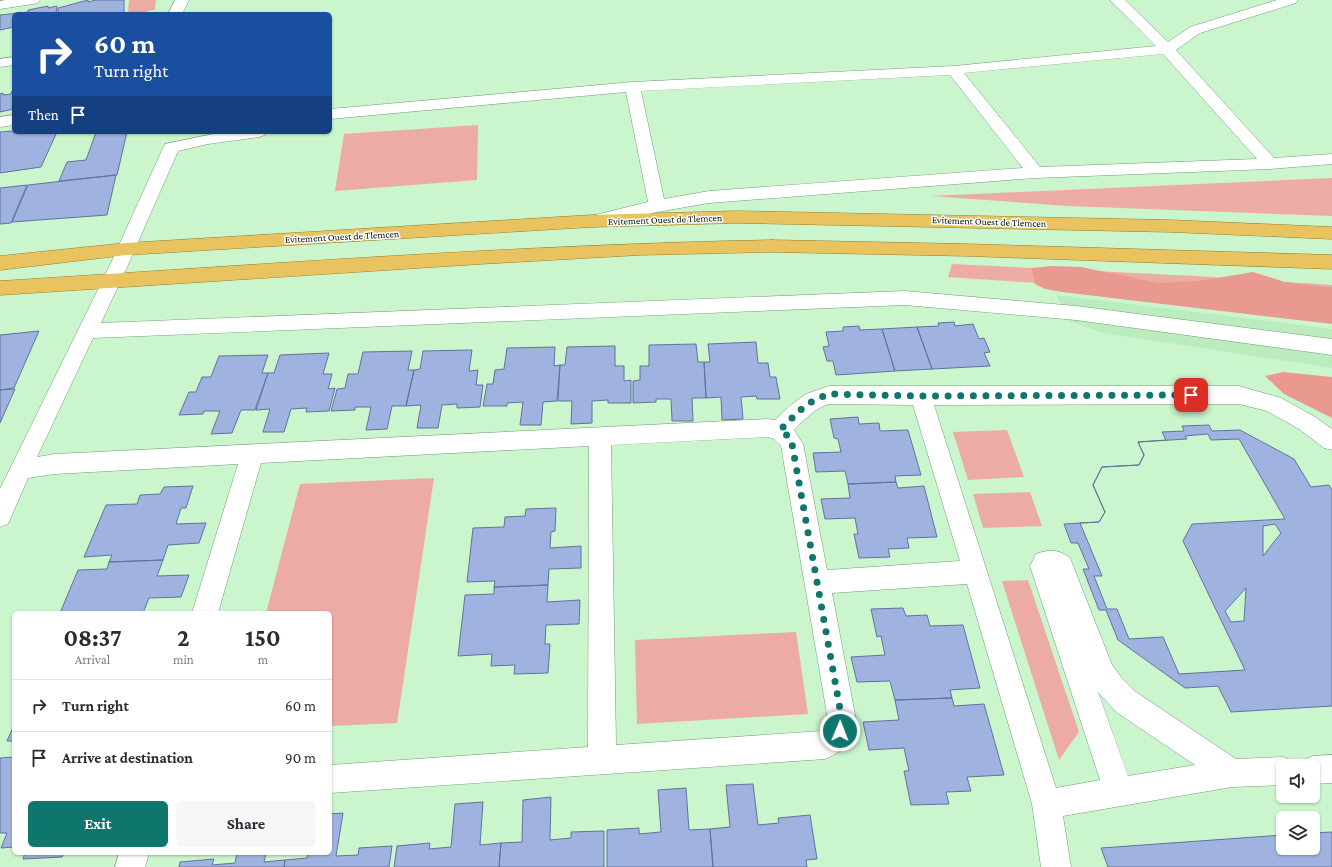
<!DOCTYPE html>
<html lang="en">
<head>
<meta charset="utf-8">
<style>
  body { margin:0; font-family:"Crimson Pro",serif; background:#f7f7f7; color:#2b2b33; height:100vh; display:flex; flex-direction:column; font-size:15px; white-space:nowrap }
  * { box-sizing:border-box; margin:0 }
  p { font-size:13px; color:#7c7c81 }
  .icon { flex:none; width:22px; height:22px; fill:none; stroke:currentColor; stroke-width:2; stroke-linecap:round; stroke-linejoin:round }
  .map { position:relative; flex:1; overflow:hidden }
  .panel { position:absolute; left:12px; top:611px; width:320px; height:244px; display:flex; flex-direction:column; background:#fff; border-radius:6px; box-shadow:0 1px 3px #0004 }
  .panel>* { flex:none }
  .banner { position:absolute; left:12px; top:12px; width:320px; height:122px; border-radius:6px; box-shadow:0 1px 3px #0004; background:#1a4fa0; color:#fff; overflow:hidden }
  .buttons { position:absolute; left:1276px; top:759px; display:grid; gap:8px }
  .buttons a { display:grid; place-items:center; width:44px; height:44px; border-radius:6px; background:#fff; box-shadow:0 1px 3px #0004; font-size:20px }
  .pin { position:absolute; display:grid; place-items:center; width:34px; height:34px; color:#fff; margin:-17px; border-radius:8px; box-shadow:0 2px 6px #0006 }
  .me { position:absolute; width:44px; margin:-22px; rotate:1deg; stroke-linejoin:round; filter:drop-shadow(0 0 3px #0008) }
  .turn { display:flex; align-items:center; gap:14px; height:84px; padding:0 16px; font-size:18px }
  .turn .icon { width:52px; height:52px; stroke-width:2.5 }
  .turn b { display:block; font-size:28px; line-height:34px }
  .then { display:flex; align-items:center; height:38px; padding:0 16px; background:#0003; gap:8px; font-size:15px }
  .eta { display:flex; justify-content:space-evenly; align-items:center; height:68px; text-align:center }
  .eta b { font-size:24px; font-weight:700; line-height:28px }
  .button { display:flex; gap:8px; margin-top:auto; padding:8px 16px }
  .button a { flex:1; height:46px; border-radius:6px; background:#0f766e; color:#fff; font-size:16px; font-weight:700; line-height:46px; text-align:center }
  .button a+a { background:#f7f7f7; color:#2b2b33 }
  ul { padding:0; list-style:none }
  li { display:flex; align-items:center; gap:12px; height:52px; padding:0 16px; border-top:1px solid #e1e1e2 }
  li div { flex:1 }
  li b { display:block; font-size:15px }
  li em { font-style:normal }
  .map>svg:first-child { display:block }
  .built { fill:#bbecbe }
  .green { fill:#ecaba3 }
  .forest { fill:#e9998f }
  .building { fill:#9fb2e0; stroke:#61739d; fill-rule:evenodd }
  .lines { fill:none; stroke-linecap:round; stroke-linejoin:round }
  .minor-casing { stroke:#749c77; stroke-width:1 }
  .trunk-casing { stroke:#957c26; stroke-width:1 }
  .minor { fill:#fff; fill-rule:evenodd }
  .trunk { fill:#e8c35f; fill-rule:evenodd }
  .route { stroke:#0f766e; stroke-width:7; stroke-dasharray:0 12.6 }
  .labels { text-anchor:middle; stroke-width:3; stroke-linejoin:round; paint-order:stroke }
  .street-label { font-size:10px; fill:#051306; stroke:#fff }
</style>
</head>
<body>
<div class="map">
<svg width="1332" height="867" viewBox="0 0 1332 867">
  <rect width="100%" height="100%" fill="#caf5cd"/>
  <!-- built -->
  <path class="built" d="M1056 295 1332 329V368L1103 333 1069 321Z"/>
  <!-- green -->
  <path class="green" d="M129 0H156L155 10 147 11V14H128Z
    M478 125 477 180 335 191 344 134Z
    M1332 178V216L1068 206 931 196Z
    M952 264 1196 276 1332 285V318L1084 286 948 277Z
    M1007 430 1024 477 968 480 953 432Z
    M434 478 397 723 330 726V613H266L300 484Z
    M1030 492 1042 526 983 528 973 494Z
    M1028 580 1079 732 1059 760 1002 581Z
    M796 632 808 714 637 724 635 640Z"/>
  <!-- forest -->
  <path class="forest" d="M1052 266 1081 267 1159 283 1199 281 1253 272 1285 282 1325 287H1332V324L1062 292 1045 289 1035 284 1032 268Z
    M1283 372 1332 377V418L1284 394 1265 376Z"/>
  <!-- building -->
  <path class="building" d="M88 0V2L96 0H124V14H58V8Z
    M48 6V8L57 6 56 14H14V27L0 30V15L28 12V10Z
    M12 91H14V109L0 112V94L3 93V95L11 94Z
    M14 131 57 132 41 167 0 173V132Z
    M96 132H127L117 175 59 181 67 162 86 160Z
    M116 175 107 215 12 222 28 185Z
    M27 185 11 223 0 224V188Z
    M954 322 955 326 973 324 979 339 984 338 990 352 984 353 990 366 932 369 917 327 939 326 938 323Z
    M859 326 860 330 882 329 895 371 836 375 833 361H827L823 347 829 346 826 332 843 331V327Z
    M917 327 932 369 895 371 882 329Z
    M39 331 14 388 0 390V335Z
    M756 342 758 363H768L770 377H776L780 399H757L756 396 741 397 743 419 722 420 721 397 706 398 704 362H710L708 344Z
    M696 344 698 362H704L706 398H692L693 421H672L671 399H656V402L633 403V381L640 380V366H649V345Z
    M615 346V366H624V381L631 380V403H608V400L592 401V423L571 424 572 401H558L560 365H565L567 347Z
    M555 347 554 366 560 365 557 401 543 402 541 425H520L523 402 507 403V406H483L487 384H493L495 370 504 369 507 348Z
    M472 350 469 371 478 370 476 385H483L480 407 457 408V404L442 405 438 428H417L421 405 406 406 414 370 420 369 423 351Z
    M412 351 408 370H414L406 406H392L387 429 366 430 371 407H355V410L331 411 337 389 345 388 348 374H358L363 352Z
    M329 353 323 374H332L328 389 335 388 329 411 306 412 307 408 291 409 284 432H263L270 409 256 410 268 373H274L280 355Z
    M268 355 262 373H268L255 410H241L232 433 211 434 220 411H204L203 414 179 415 189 392H196L202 377H211L219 356Z
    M15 389 0 423V390Z
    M858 417 859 424 879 423 880 431 908 430 921 475 895 476 896 482 848 484 845 471 816 472 813 453 841 452 838 439 834 438 830 419Z
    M1209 425 1212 431 1240 430 1294 459 1311 487 1329 485 1332 490V706L1231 712 1218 686 1185 688 1118 640 1106 610H1099L1083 569H1089L1078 543H1071L1064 524 1099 522 1105 512 1093 485 1102 467 1139 465 1144 455 1138 442 1166 440 1162 432 1184 431 1182 426ZM1275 524 1281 533 1263 556V526ZM1246 588 1244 621 1231 622 1225 611Z
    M1208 434 1211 440 1239 439 1285 519 1192 524 1183 541 1245 670 1179 674 1163 637 1129 639 1117 609H1107L1094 576H1102L1080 523 1099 522 1105 512 1093 485 1102 467 1139 465 1144 455 1138 442 1187 439 1185 436Z
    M896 482 898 488 924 486 937 537 907 538 909 548 888 549 890 557 859 558 854 534H858L855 518 825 519 821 499 850 498 848 484Z
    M193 486 186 508H181L176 524 206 523 199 543 168 545 163 560 109 562 112 555 84 557 106 505 137 504 140 495 160 494 164 487Z
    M556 508 555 531 551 532 550 548 581 546V568L549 569 548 585 494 587 495 581 467 582 473 528 504 527 505 517 525 516 526 509Z
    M163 560 157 576 189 575 181 597 149 598 143 613H60L78 570 107 569 109 562Z
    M548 585 547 602 580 600 579 624 546 625 545 644H550L548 673 514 674 515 665 491 666 492 654 458 656 465 595 494 594V587Z
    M903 608 906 616 927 615 930 626 963 625 980 688 950 690 952 698 895 700 890 681 857 682 851 657 885 655 881 636 877 637 871 609Z
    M952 698 954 706 984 704 1004 775 967 777 971 791 946 792 949 804 911 805 904 771H909L904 748 869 750 863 722 899 720 895 700Z
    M14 725V741H7Z
    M14 757V847L1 848 7 833H0V758Z
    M753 784 758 825 779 823 778 818 810 815 817 859 806 860 807 867H713L710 829 730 827 726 785Z
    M686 788 689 830 710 829 713 867H607V830L639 828V834L661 832 658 790Z
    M551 797 550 840 571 838V832L604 831V867H499L501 843 522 842 523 800Z
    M483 802 480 845 501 843 499 867H394L397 846 430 843 429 849 451 847 455 804Z
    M343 813 336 856 358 855 359 848 392 846 389 867H284L285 860 307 858 308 853H330V814Z
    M1332 832V867H1108L1101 848 1283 835V848H1313V833Z
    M25 853H64L62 857 23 859Z
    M237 853H266L264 862 285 860 284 867H179L180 862 214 859 212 865 235 863Z"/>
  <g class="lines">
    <!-- minor casing -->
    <g class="minor-casing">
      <path id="minor" d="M6 0H40L38 3 33 4 0 9V1Z
        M175 0H189L182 14H168Z
        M1110 0H1125L1168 42 1190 27 1277 0H1298L1296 3 1200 33 1176 50 1274 158 1332 154V164L1270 169 1035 178 709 203 657 212 593 227 587 225 584 221 587 217 648 202 626 92 330 119V109L633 82 954 66 1156 46ZM1163 54 1257 159 1040 167 964 73ZM950 75 1023 168 709 191 664 199 641 91Z
        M14 57V65L0 67V59Z
        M14 115V125L0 127V117Z
        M223 132H267L265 135 259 137 208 144 178 151 128 265 101 323 905 291 1076 306 1332 339V355L1076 320 905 305 93 338 37 457 55 454 768 419 775 420 791 405 806 394 829 386H1239L1281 398 1315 417 1332 429V450L1324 448 1299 429 1267 411 1239 404 934 405 1056 788 1100 780 1030 566 1036 554C1049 549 1059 549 1070 558L1112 665 1121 677 1136 692 1236 759 1283 757 1293 761 1295 766H1283V785L1232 787 1063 816 1071 867H1041L1032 804 967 584 832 593 856 720C852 743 846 750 825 759L330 793V765L588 747 589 446 261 463 218 613H192L238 464 55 474 28 478 8 524 0 527V489L110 265 163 148 165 144ZM829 404 913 405 960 561 827 570 803 444 794 430C805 419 815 408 829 404ZM768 437 774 439 781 446 828 720 827 727 822 731 616 745 611 445ZM1098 692 1116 712 1195 765 1128 776Z
        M1332 755V783L1313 784V766H1300L1303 760 1313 756Z
        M119 853H149L145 867H115Z"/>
    </g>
    <!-- trunk casing -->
    <g class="trunk-casing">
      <path id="trunk" d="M738 211 1170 220 1332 227V239L1170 232 738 223 592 227 126 255 0 270V256L126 243 592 215Z
        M772 240 967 244 1332 255V269L967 256 772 252 640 255 481 264 0 295V281C257 265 514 245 772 240Z"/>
    </g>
    <!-- minor -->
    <use href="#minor" class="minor"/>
    <!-- trunk -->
    <use href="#trunk" class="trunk"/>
  </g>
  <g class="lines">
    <!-- route -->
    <path class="route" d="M840 731 842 720 792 444 788 436 780 430 799 411 814 400 829 394 922 396 1191 395"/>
  </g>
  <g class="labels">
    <!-- street labels -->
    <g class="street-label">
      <text transform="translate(665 219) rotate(-2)" y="4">Evitement Ouest de Tlemcen</text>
      <text transform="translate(989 221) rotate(2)" y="4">Evitement Ouest de Tlemcen</text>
      <text transform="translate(342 236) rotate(-3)" y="4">Evitement Ouest de Tlemcen</text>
    </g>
  </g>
</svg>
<div class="buttons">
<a><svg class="icon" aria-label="sound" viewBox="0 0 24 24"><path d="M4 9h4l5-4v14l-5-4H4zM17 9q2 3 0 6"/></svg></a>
<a><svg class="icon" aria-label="layers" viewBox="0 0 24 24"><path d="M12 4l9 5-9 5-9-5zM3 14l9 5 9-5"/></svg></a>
</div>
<div class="pin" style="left:1191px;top:395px;background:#d93025"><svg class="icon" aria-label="arrive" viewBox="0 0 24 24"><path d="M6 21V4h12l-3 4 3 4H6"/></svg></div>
<svg class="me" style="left:840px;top:731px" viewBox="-20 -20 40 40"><circle r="17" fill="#0f766e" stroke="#fff" stroke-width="3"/><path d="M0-11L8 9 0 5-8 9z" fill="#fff"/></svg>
<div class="banner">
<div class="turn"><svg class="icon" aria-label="right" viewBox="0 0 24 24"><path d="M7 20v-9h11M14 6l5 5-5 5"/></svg><div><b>60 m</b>Turn right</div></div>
<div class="then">Then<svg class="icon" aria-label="arrive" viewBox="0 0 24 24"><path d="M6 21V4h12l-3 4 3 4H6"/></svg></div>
</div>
<section class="panel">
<div class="eta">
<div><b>08:37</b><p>Arrival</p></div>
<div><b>2</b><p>min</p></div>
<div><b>150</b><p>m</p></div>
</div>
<ul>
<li><svg class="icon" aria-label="right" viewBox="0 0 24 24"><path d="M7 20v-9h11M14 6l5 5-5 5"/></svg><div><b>Turn right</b></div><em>60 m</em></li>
<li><svg class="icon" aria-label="arrive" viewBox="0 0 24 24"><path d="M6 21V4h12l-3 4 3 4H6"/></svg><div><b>Arrive at destination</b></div><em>90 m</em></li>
</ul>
<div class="button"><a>Exit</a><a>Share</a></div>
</section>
</div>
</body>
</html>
